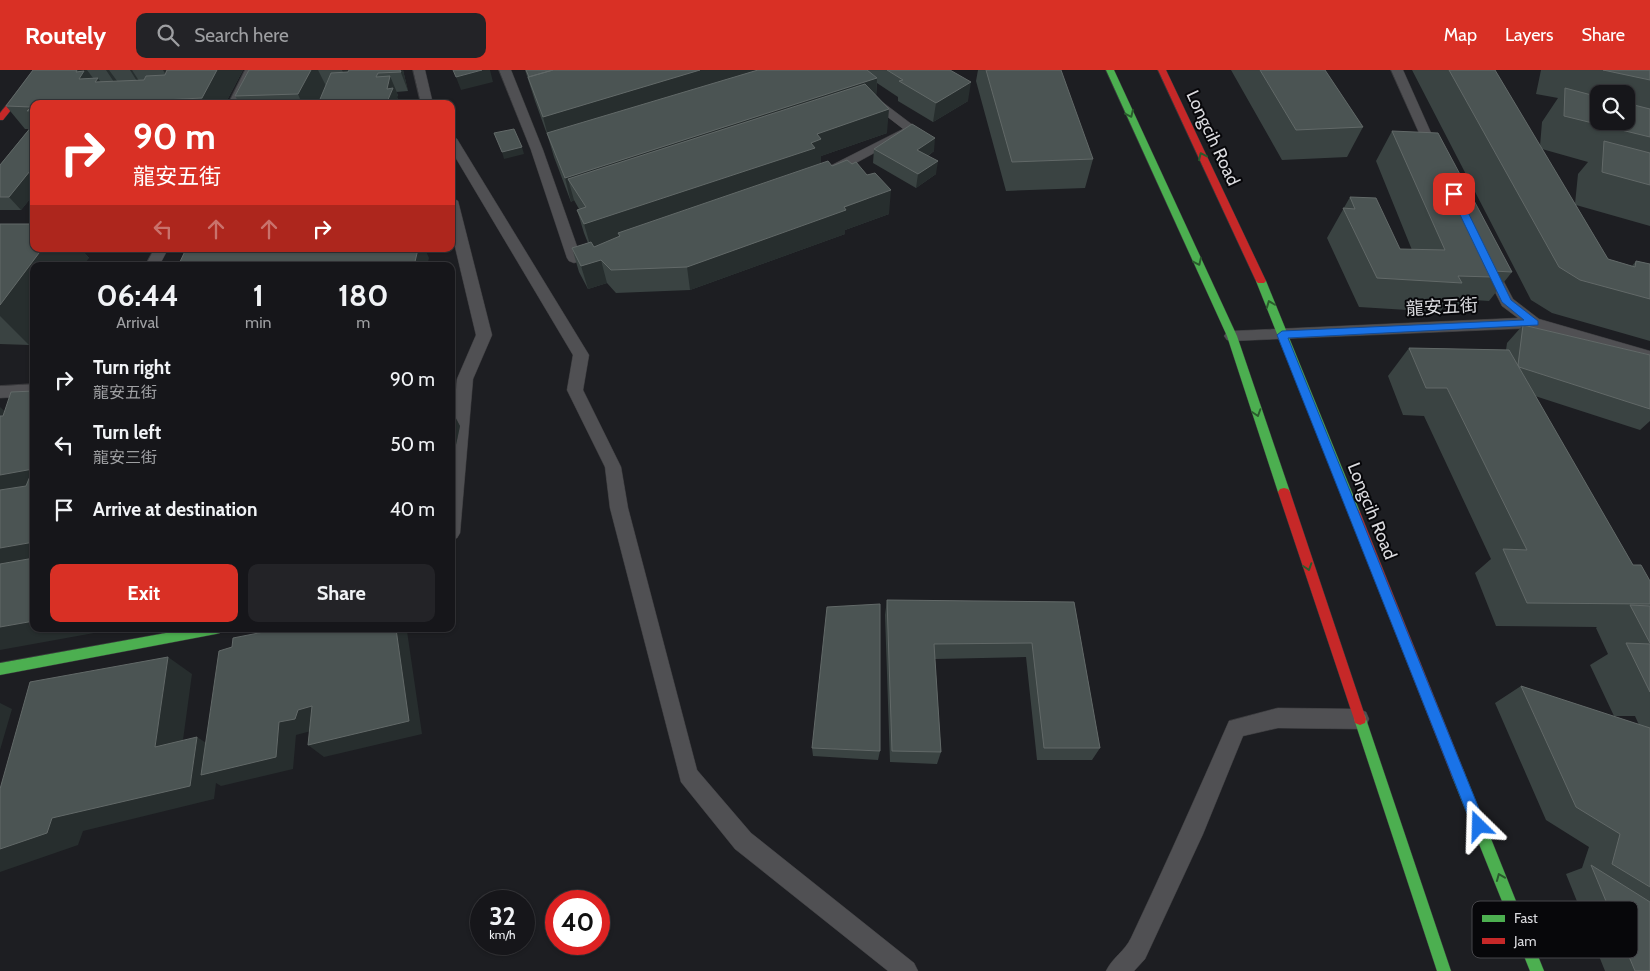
<!DOCTYPE html>
<html lang="en">
<head>
<meta charset="utf-8">
<style>
  body { margin:0; font-family:Cabin,"Noto Sans TC",sans-serif; background:#232327; color:#f1f3f6; height:100vh; display:flex; flex-direction:column; font-size:19px; white-space:nowrap }
  * { box-sizing:border-box; margin:0 }
  p { font-size:16px; color:#9e9fa2 }
  .icon { flex:none; width:28px; height:28px; fill:none; stroke:currentColor; stroke-width:2; stroke-linecap:round; stroke-linejoin:round }
  .map { position:relative; flex:1; overflow:hidden }
  .drawer { position:absolute; left:30px; top:192px; width:425px; height:370px; display:flex; flex-direction:column; background:#16161a; border-radius:10px; box-shadow:0 1px 4px #0004,0 0 0 1px #353539 }
  .drawer>* { flex:none }
  .top-card { position:absolute; left:30px; top:30px; width:425px; height:152px; border-radius:10px; box-shadow:0 1px 4px #0004,0 0 0 1px #353539; background:#d93025; color:#fff; overflow:hidden }
  .fabs { position:absolute; left:1590px; top:15px; display:grid; gap:10px }
  .fabs a { display:grid; place-items:center; width:45px; height:45px; border-radius:10px; background:#16161a; box-shadow:0 1px 4px #0004,0 0 0 1px #353539; font-size:25px }
  .speed { position:absolute; left:470px; top:820px; display:flex; gap:10px; font-size:25px; font-weight:700; text-align:center }
  .speed>* { display:grid; place-content:center; width:65px; height:65px; border-radius:50%; background:#16161a; box-shadow:0 1px 4px #0004,0 0 0 1px #353539; line-height:1 }
  .speed small { font-size:12px; font-weight:400 }
  .speed .limit { border:8px solid #d22; background:#fff; color:#111 }
  .pin { position:absolute; display:grid; place-items:center; width:42px; height:42px; color:#fff; margin:-21px; border-radius:10px; box-shadow:0 2px 8px #0006 }
  .me { position:absolute; width:55px; margin:-28px; rotate:338deg; stroke-linejoin:round; filter:drop-shadow(0 0 4px #0008) }
  .turn { display:flex; align-items:center; gap:18px; height:105px; padding:0 20px; font-size:22px }
  .turn .icon { width:65px; height:65px; stroke-width:2.5 }
  .turn b { display:block; font-size:35px; line-height:42px }
  .lanes { display:flex; align-items:center; height:48px; padding:0 20px; background:#0003; justify-content:center; gap:25px; direction:ltr }
  .lanes .off { opacity:.35 }
  .eta { display:flex; justify-content:space-evenly; align-items:center; height:85px; text-align:center }
  .eta b { font-size:30px; font-weight:700; line-height:35px }
  .action { display:flex; gap:10px; margin-top:auto; padding:10px 20px }
  .action a { flex:1; height:58px; border-radius:10px; background:#d93025; color:#fff; font-size:20px; font-weight:700; line-height:58px; text-align:center }
  .action a+a { background:#232327; color:#f1f3f6 }
  ul { padding:0; list-style:none }
  li { display:flex; align-items:center; gap:15px; height:65px; padding:0 20px }
  li div { flex:1 }
  li b { display:block; font-size:19px }
  li em { font-style:normal }
  header { display:flex; align-items:center; gap:30px; box-sizing:border-box; height:70px; padding:0 25px; background:#d93025; color:#fff }
  header strong { font-size:24px }
  nav { display:flex; gap:28px; margin-inline-start:auto; font-size:18px }
  .search { width:350px; height:45px; background:#232327; display:flex; align-items:center; gap:12px; box-sizing:border-box; padding:0 18px; border-radius:10px; color:#9e9fa2; font-size:19px }
  .map>svg:first-child { display:block }
  .lines { fill:none; stroke-linecap:round; stroke-linejoin:round }
  .lane-casing { stroke:#3a3a3d; stroke-width:1 }
  .fast-casing { stroke:#3a3a3d; stroke-width:1 }
  .jam-casing { stroke:#3a3a3d; stroke-width:1 }
  .lane { fill:#505053; fill-rule:evenodd }
  .fast { fill:#4caf50; fill-rule:evenodd }
  .jam { fill:#c62828; fill-rule:evenodd }
  .wall { fill:#3a4342; fill-rule:evenodd }
  .shaded-wall { fill:#272e2e }
  .building { fill:#4b5453; stroke:#626968 }
  .oneway { stroke:#2a5b2d }
  .route { fill:#1a73e8; stroke:#114b97 }
  .labels { text-anchor:middle; stroke-width:4; stroke-linejoin:round; paint-order:stroke }
  .street-label { font-size:18px; fill:#dadade; stroke:#07070a }
  .key { fill:#07070a; stroke:#46464a; stroke-width:1 }
  .key-label { font-size:14px; fill:#dadade }
</style>
</head>
<body>
<header>
<strong>Routely</strong>
<div class="search"><svg class="icon" aria-label="search" viewBox="0 0 24 24"><circle cx="10" cy="10" r="6"/><path d="M15 15l6 6"/></svg>Search here</div>
<nav><a>Map</a><a>Layers</a><a>Share</a></nav>
</header>
<div class="map">
<svg width="1650" height="901" viewBox="0 0 1650 901">
  <rect width="100%" height="100%" fill="#1d1e22"/>
  <g class="lines">
    <!-- lane casing -->
    <g class="lane-casing">
      <path id="lane" d="M245 0H257L240 34H228Z
        M413 0H425L433 34H421Z
        M499 0H511L543 80 579 182 596 176 601 178 603 181 601 184 574 193 569 191 567 188 531 80Z
        M827 0H840L918 59 834 105H824L822 102 824 99 903 59Z
        M1391 0H1403L1440 83 1439 86H1429L1428 83Z
        M451 65 457 69 589 285 583 320 621 397 628 438 697 700 751 763 914 893 918 901H888L735 779 681 712 610 438 605 397 567 320 573 285 451 80Z
        M451 127 458 131 492 265 473 309 460 463 457 468 451 470V370L457 309 476 265 451 160Z
        M154 179H168L159 196H145Z
        M1489 191 1494 193 1513 229 1539 249 1650 281V293L1534 258 1232 271 1227 270 1224 266 1227 262 1232 261 1518 248 1502 236 1482 196 1484 193Z
        M34 314V326L0 328V316Z
        M1278 638 1359 639 1366 642 1369 649 1366 656 1359 659 1278 658 1243 666 1203 764 1145 889 1134 901H1106C1112 888 1125 881 1131 868 1165 796 1197 724 1229 651Z"/>
    </g>
    <!-- fast casing -->
    <g class="fast-casing">
      <path id="fast" d="M1106 0H1114L1237 266 1290 422 1288 425H1280L1278 422 1227 266Z
        M1261 208 1266 211 1360 442 1358 445H1350L1348 442 1256 211Z
        M188 559H222L220 563 216 564 0 605V593Z
        M1360 643 1365 645 1366 649 1451 901H1437L1354 649 1355 645Z
        M1458 697 1463 699 1544 901H1530L1451 704 1453 699Z"/>
    </g>
    <!-- jam casing -->
    <g class="jam-casing">
      <path id="jam" d="M35 0H43L3 50H0V43Z
        M1158 0H1166L1266 211 1264 213H1258L1256 211Z
        M1284 418 1288 419 1290 422 1366 649 1365 653 1360 655 1355 653 1354 649 1278 422 1280 419Z
        M1354 437 1358 439 1360 442 1465 704 1463 709 1458 711 1453 709 1451 704 1348 442 1350 439Z"/>
    </g>
    <!-- lane -->
    <use href="#lane" class="lane"/>
    <!-- fast -->
    <use href="#fast" class="fast"/>
    <!-- jam -->
    <use href="#jam" class="jam"/>
  </g>
  <!-- wall -->
  <path class="wall" d="M33 0H243L225 34H34V124L21 140H0V95L29 59H25L6 36Z
    M249 0H403L408 21 396 22 398 25 397 27 400 34H240L235 26Z
    M525 0H950L968 31 933 52 898 31V27L877 13 876 26 887 63 821 86V93L816 95 889 144 845 160V164L690 220 616 223 607 213 588 219 579 202 572 178 588 173 584 163 577 140 579 139 574 130 571 132 554 87 548 67 535 31Z
    M978 0H986L1093 89 1085 118 1006 121 976 11Z
    M1231 0H1325L1363 57 1347 87 1282 90Z
    M1412 0H1495L1540 76 1542 52 1558 28 1536 24 1541 0H1650V156L1576 135 1608 189 1632 196 1636 191 1650 194V271L1552 243 1531 230ZM1599 24H1626V51H1599ZM1542 79 1588 92 1578 104 1575 134Z
    M1392 61 1512 202 1489 231 1474 230 1470 236 1445 235 1440 242 1359 237 1327 168 1350 127 1400 179 1412 180 1376 91Z
    M874 79 934 81 928 86 936 104 916 118 873 93Z
    M0 154 34 179H81L89 188 34 196V268L29 275 0 274Z
    M1523 255 1650 285V351L1640 360 1535 326 1633 495 1650 511V901H1605L1566 804 1582 798 1589 777 1546 750 1495 633 1521 616 1639 655 1635 646H1614L1590 595 1608 584 1596 558 1597 557 1496 556 1475 503 1491 489 1424 346 1403 345 1388 306 1409 278 1506 280 1507 273Z
    M451 337 452 339V341L460 356 454 384H451Z
    M887 530 1074 532 1100 678 1092 690H1037L1026 587 935 589 941 682 937 694 890 692 885 545Z
    M812 678 880 681 878 690 813 686Z"/>
  <!-- shaded-wall -->
  <path class="shaded-wall" d="M77 0H87L96 12 98 8 114 32 79 9 76 2Z
    M106 0H109L120 15 118 18Z
    M130 0H132L141 14 140 16Z
    M163 0H188L172 16Z
    M217 0H243L225 34H206L202 28Z
    M311 0H318L329 22 323 33 302 34 298 24Z
    M342 0H349L353 9 350 18Z
    M400 0H403L408 21Z
    M482 0H490L493 12 461 20 456 7Z
    M700 0H779L548 66 543 47Z
    M390 6 398 25 397 27 400 34H388L387 32V19Z
    M877 8 876 32 568 109 574 130 571 132 565 108Z
    M971 12 968 31 933 52 936 33Z
    M889 39 887 63 821 86V93L816 95V102L618 163 620 168 591 178 584 154 817 64Z
    M935 68 934 81 916 94 917 80Z
    M522 77 524 84 504 89 502 82Z
    M938 91 936 104 916 118 918 104Z
    M34 96V124L21 140 9 127Z
    M891 120 889 144 845 160V164L690 220 687 197Z
    M42 179H81L89 188 83 196H34V268L29 275 0 246V235Z
    M418 179H425L429 188 427 196H414Z
    M601 190 607 213 588 219 581 196Z
    M0 337 10 346 0 373Z
    M451 337 452 339V341L460 356 454 384 451 378Z
    M33 399 34 424 0 430V405Z
    M34 472V497L0 504V478Z
    M34 551V559H116L0 580V557Z
    M396 559H406L407 561 422 664 324 687 308 675Z
    M168 587 192 604 180 692 155 677Z
    M0 633 12 639 0 680Z
    M312 636 311 661 296 665 293 699 221 716 216 713 214 729 83 761 78 775 0 802V779L52 748 197 667 220 682 279 652 298 640Z"/>
  <!-- building -->
  <path class="building" d="M33 0H77L76 2 84 1 79 9 98 8 95 12 144 10 146 6 165 5 167 0H217L202 28 87 34H34V40L27 41 31 37 6 36Z
    M249 0H311L298 24 235 26Z
    M349 0H400L401 2 378 3 376 7 390 6 387 19 393 18 387 32 318 34 331 3 348 2Z
    M453 0H482L456 7Z
    M526 0H553L529 7Z
    M553 0H700L543 47 528 7Z
    M758 0H867L877 8 565 108 547 63Z
    M887 0H950L971 12 936 33 899 11 903 10Z
    M986 0H1061L1093 89 1012 92Z
    M1260 0H1325L1363 57 1296 60Z
    M1449 0H1495L1608 189 1635 197 1636 191 1650 194V229L1580 210 1559 197Z
    M1603 0H1650V10Z
    M865 14 889 39 817 64 821 69 811 73 815 78 584 154 577 140 586 137 568 109Z
    M1565 18 1599 27V51H1626V33L1650 39V67L1564 46Z
    M912 54 935 68 917 80 938 91 918 104 874 79Z
    M32 56H34V96L9 127H0V95Z
    M514 59 522 77 502 82 494 63Z
    M1392 61 1438 63 1512 202 1493 201 1492 207 1458 206 1462 213 1377 208 1343 138 1355 139 1350 127 1376 128 1400 179 1445 180Z
    M1604 71 1650 83V115L1602 102Z
    M847 90 852 94 856 92 867 105 875 103 891 120 844 137 846 140 687 197 611 200 601 190 581 196 572 178 591 172 594 177 620 166 618 163 828 91 832 96Z
    M0 154H34V179H42L0 235Z
    M186 179H418L414 196H178Z
    M1523 255 1650 285V339L1519 297 1518 295Z
    M1409 278 1509 280 1633 495H1641L1650 511V534L1527 533 1503 479 1527 480 1447 318H1426Z
    M34 321V472L0 478V420L26 416 33 399 0 405V346H3L11 322Z
    M34 488V551L0 557V494Z
    M887 530 1074 532 1100 678H1044L1032 573 934 574 941 682 892 681Z
    M880 534V681L812 678 827 537Z
    M1630 535 1650 536V573Z
    M279 559H396L409 651 308 675 312 636 298 640 295 649 279 652 276 687 201 705 219 581 232 577 233 568Z
    M1626 573 1650 574V622Z
    M168 587 155 677 197 667 190 716 52 748 47 763 0 779V719L30 612Z
    M1521 616 1650 658V817L1612 794 1620 764 1576 737Z
    M1591 795 1650 832V901H1635Z"/>
  <!-- one-way arrows -->
  <defs><path id="oneway-chevron" d="M-2-3.5L2.5 0L-2 3.5" fill="none" stroke-width="1.6" stroke-linecap="round" stroke-linejoin="round" transform="scale(1.25)"/></defs>
  <g class="oneway">
    <use href="#oneway-chevron" transform="translate(1130 44) rotate(65)"/>
    <use href="#oneway-chevron" transform="translate(1202 86) rotate(-115)"/>
    <use href="#oneway-chevron" transform="translate(1198 192) rotate(65)"/>
    <use href="#oneway-chevron" transform="translate(1270 234) rotate(-111)"/>
    <use href="#oneway-chevron" transform="translate(1257 343) rotate(72)"/>
    <use href="#oneway-chevron" transform="translate(1308 497) rotate(72)"/>
    <use href="#oneway-chevron" transform="translate(1500 807) rotate(-112)"/>
  </g>
  <!-- route -->
  <path class="route" d="M1454 121 1459 124 1511 230 1538 251V255L1288 268 1486 756 1484 761 1479 763 1474 761 1472 756 1277 265 1282 261 1524 250 1502 232 1450 124Z"/>
  <g class="labels">
    <!-- street labels -->
    <g class="street-label">
      <text transform="translate(1213 68) rotate(65)" y="6">Longcih Road</text>
      <text transform="translate(1442 237) rotate(-3)" y="6">龍安五街</text>
      <text transform="translate(1372 441) rotate(68)" y="6">Longcih Road</text>
    </g>
  </g>
  <!-- legend -->
  <rect x="1472" y="831" width="166" height="57" rx="8" class="key"/>
  <rect x="1482" y="845" width="23" height="7" fill="#4caf50"/>
  <rect x="1482" y="868" width="23" height="6" fill="#c62828"/>
  <g class="key-label">
    <text x="1514" y="853">Fast</text>
    <text x="1514" y="876">Jam</text>
  </g>
</svg>
<div class="fabs">
<a><svg class="icon" aria-label="search" viewBox="0 0 24 24"><circle cx="10" cy="10" r="6"/><path d="M15 15l6 6"/></svg></a>
</div>
<div class="speed"><div>32<small>km/h</small></div><div class="limit">40</div></div>
<div class="pin" style="left:1454px;top:124px;background:#d93025"><svg class="icon" aria-label="arrive" viewBox="0 0 24 24"><path d="M6 21V4h12l-3 4 3 4H6"/></svg></div>
<svg class="me" style="left:1479px;top:756px" viewBox="-20 -20 40 40"><path d="M0-17L14 15 0 8-14 15z" fill="#1a73e8" stroke="#fff" stroke-width="4"/></svg>
<div class="top-card">
<div class="turn"><svg class="icon" aria-label="right" viewBox="0 0 24 24"><path d="M7 20v-9h11M14 6l5 5-5 5"/></svg><div><b>90 m</b>龍安五街</div></div>
<div class="lanes"><svg class="icon off" aria-label="left" viewBox="0 0 24 24"><path d="M17 20v-9H6M10 6l-5 5 5 5"/></svg><svg class="icon off" aria-label="ahead" viewBox="0 0 24 24"><path d="M12 20V5M6 11l6-6 6 6"/></svg><svg class="icon off" aria-label="ahead" viewBox="0 0 24 24"><path d="M12 20V5M6 11l6-6 6 6"/></svg><svg class="icon" aria-label="right" viewBox="0 0 24 24"><path d="M7 20v-9h11M14 6l5 5-5 5"/></svg></div>
</div>
<section class="drawer">
<div class="eta">
<div><b>06:44</b><p>Arrival</p></div>
<div><b>1</b><p>min</p></div>
<div><b>180</b><p>m</p></div>
</div>
<ul>
<li><svg class="icon" aria-label="right" viewBox="0 0 24 24"><path d="M7 20v-9h11M14 6l5 5-5 5"/></svg><div><b>Turn right</b><p>龍安五街</p></div><em>90 m</em></li>
<li><svg class="icon" aria-label="left" viewBox="0 0 24 24"><path d="M17 20v-9H6M10 6l-5 5 5 5"/></svg><div><b>Turn left</b><p>龍安三街</p></div><em>50 m</em></li>
<li><svg class="icon" aria-label="arrive" viewBox="0 0 24 24"><path d="M6 21V4h12l-3 4 3 4H6"/></svg><div><b>Arrive at destination</b></div><em>40 m</em></li>
</ul>
<div class="action"><a>Exit</a><a>Share</a></div>
</section>
</div>
</body>
</html>
